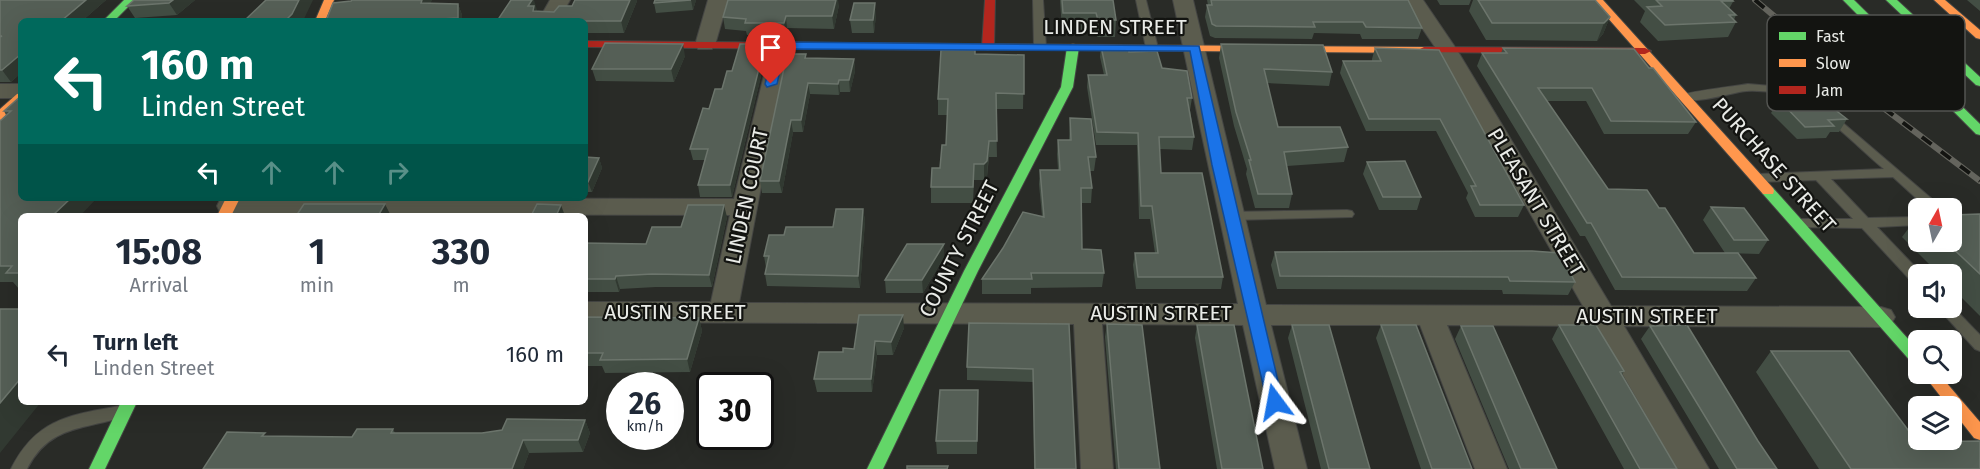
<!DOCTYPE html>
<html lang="en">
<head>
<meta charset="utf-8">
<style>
  body { margin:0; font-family:"Fira Sans",sans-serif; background:#f6f6f7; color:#1f2937; height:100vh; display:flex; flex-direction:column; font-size:22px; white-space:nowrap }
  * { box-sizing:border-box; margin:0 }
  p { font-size:20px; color:#747a83 }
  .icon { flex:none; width:33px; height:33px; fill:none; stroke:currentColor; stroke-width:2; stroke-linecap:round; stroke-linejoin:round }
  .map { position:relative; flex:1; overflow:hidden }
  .side { position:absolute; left:18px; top:213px; width:570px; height:192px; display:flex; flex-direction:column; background:#fff; border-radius:9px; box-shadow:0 6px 24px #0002 }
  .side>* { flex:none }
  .banner { position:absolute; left:18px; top:18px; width:570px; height:183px; border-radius:9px; box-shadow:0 6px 24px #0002; background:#00695c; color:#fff; overflow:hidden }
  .needle { width:39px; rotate:9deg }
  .fabs { position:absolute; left:1908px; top:198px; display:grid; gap:12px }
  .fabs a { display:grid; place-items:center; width:54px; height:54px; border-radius:9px; background:#fff; box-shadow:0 6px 24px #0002; font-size:30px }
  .speed { position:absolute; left:606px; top:372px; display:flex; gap:12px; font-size:30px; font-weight:700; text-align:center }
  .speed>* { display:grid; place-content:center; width:78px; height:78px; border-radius:50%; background:#fff; box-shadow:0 6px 24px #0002; line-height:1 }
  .speed small { font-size:15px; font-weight:400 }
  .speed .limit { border:3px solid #111; border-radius:9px; background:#fff; color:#111 }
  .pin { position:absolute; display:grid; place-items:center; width:51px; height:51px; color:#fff; margin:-62px -26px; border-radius:50% 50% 50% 0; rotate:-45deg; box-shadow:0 0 6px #0007 }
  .pin .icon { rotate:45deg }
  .me { position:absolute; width:66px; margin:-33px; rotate:347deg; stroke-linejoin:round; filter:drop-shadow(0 0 4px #0008) }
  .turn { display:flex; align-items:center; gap:21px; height:126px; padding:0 24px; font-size:27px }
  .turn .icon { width:78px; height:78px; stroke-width:2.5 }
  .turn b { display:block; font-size:42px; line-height:51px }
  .lanes { display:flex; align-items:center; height:57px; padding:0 24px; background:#0003; justify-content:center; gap:30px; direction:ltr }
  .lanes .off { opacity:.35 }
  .eta { display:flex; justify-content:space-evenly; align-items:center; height:102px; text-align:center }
  .eta b { font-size:36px; font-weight:700; line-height:42px }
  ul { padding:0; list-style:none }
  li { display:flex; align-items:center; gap:18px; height:78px; padding:0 24px }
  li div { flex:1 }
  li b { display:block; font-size:22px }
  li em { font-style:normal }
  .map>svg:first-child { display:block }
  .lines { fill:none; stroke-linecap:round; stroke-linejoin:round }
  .lane-casing { stroke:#444543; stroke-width:2 }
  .street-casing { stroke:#444543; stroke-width:2 }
  .fast-casing { stroke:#444543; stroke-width:2 }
  .slow-casing { stroke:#444543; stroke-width:2 }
  .jam-casing { stroke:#444543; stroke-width:2 }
  .lane { fill:#5b5c4e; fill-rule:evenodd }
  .street { fill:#5b5c4e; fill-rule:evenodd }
  .fast { fill:#63d668; fill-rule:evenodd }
  .slow { fill:#ff974d; fill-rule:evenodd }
  .jam { fill:#b3261e; fill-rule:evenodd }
  .rail-casing { stroke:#64645d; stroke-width:6 }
  .rail { stroke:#131411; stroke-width:4; stroke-dasharray:12; stroke-linecap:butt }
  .wall { fill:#434e44 }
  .shaded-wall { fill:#313931 }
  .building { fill:#555f56; stroke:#6c756c; stroke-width:1.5 }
  .route { fill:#1a73e8; stroke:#114b97; stroke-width:1.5 }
  .labels { text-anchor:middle; stroke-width:4.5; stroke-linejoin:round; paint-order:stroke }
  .street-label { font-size:21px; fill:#e9ebe7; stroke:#131411 }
  .key { fill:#131411; stroke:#535451; stroke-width:1.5 }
  .key-label { font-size:16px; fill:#e9ebe7 }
</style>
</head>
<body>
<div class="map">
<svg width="1980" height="469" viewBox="0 0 1980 469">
  <rect width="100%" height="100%" fill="#292b27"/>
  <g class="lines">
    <!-- lane casing -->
    <g class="lane-casing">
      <path id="lane" d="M1033 0H1043L1046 47 1040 50 1034 47Z
        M1136 0H1146L1158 48 1156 50 1152 51 1146 48Z
        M1748 84 1784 87 1815 99 1939 205 1940 208H1927L1893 177 1831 179 1868 218 1918 217V225L1877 227 1922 274H1918V284L1913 283 1862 228 1794 227 1792 224 1799 219H1853L1816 180 1758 182 1752 178 1758 174 1884 169C1858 148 1812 98 1780 93 1770 92 1757 90 1747 91 1731 92 1691 107 1679 96 1684 92 1736 86 1748 84Z
        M1347 210 1352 211 1354 214 1352 217 1231 220 1224 216 1231 212Z
        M1952 306 1980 335V351L1975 349 1938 308H1952Z
        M120 406 126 408 128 412 126 416C85 430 50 424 27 469H11C36 419 69 415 120 406Z"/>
    </g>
    <!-- street casing -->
    <g class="street-casing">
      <path id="street" d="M550 0H570L558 21H538Z
        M708 0H728L715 45 712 49H698L695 45Z
        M1173 0H1193L1266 305 1583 306 1437 50 1403 0H1423L1457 50 1611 306 1881 307 1891 310 1895 317 1891 324 1881 327 1624 326 1709 469H1677L1595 326 1447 325 1507 469H1475L1420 325H1271L1307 469H1275L1243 325 1102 324 1113 469H1081L1074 324 585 322V302H711L730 215 229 214 220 212 217 206 220 200 228 198 734 199 771 46 774 42H788L791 46 773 123 739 303 1238 304Z
        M0 84H21V98H0Z"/>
    </g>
    <!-- fast casing -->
    <g class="fast-casing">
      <path id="fast" d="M124 0H135L114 21H103Z
        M1843 0H1854L1980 124V135L1976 134Z
        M1886 0H1897L1980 77V86L1976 85Z
        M1073 44 1079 47 1073 87 978 271 883 469H867L964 271 1061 87 1067 47Z
        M1768 187 1773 188 1918 350V366L1913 364 1763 194 1762 191Z
        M121 402H137L105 469H89Z"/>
    </g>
    <!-- slow casing -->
    <g class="slow-casing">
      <path id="slow" d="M324 0H334L325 21H315Z
        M1592 0H1603L1773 188 1774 191 1773 194H1763Z
        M1934 0H1945L1980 30V39L1976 38Z
        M972 44 1424 47 1430 50 1424 53 968 49V45Z
        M21 93V102L4 119 0 120V109L17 94Z
        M226 198H240L231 216H217Z
        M1923 374H1939L1980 422V440L1974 438 1952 410V406H1948Z"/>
    </g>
    <!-- jam casing -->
    <g class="jam-casing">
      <path id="jam" d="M985 0H995L994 47 988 50 982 47Z
        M585 41 972 44 978 47 972 50 585 47Z
        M1424 47 1645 48 1651 51 1645 54 1420 52 1418 50Z"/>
    </g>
    <!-- lane -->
    <use href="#lane" class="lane"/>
    <!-- street -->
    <use href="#street" class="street"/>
    <!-- fast -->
    <use href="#fast" class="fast"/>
    <!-- slow -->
    <use href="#slow" class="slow"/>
    <!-- jam -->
    <use href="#jam" class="jam"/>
    <!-- rail casing -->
    <g class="rail-casing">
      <path id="rail" d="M1755 0 1881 106 1980 181"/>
    </g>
    <!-- rail -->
    <use href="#rail" class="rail"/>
  </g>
  <!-- wall -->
  <path class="wall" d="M0 0H106L82 21H21V73L11 82H0Z
    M195 0 177 15 135 18 127 6Z
    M432 0 430 3 458 4 462 15V21H326Z
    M575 0H637V1L624 33H585V21H497L537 10 536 11 554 12 572 6Z
    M655 0H696L693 10 656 13 654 3Z
    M1060 0H1113L1116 20 1115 37H1097L1095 30H1062Z
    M1207 0H1408L1422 28 1418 39H1362L1360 34 1314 33 1312 39 1215 38 1210 36 1205 17 1207 5H1208Z
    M1437 0H1471L1469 5H1440Z
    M1473 0H1595L1610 17 1603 34 1597 41 1486 40 1469 11Z
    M1634 0H1734L1729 9 1736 15 1734 20 1736 22 1728 37 1658 41 1640 22 1645 11Z
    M1967 0H1980V11Z
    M839 5 834 29 787 28 786 35H747L746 31 725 29 723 17Z
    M876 15 874 33H852L850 20Z
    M1221 44 1332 72 1329 86 1267 83 1278 127 1348 147 1344 162 1287 166 1292 194 1289 208H1255L1246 174 1247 169 1234 126 1219 58Z
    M1101 46 1119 49 1129 52 1162 68 1192 98 1190 110 1194 137 1192 150 1159 149 1161 173 1223 277 1221 289H1136L1133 265 1135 253H1155L1150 219H1139L1137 145H1096L1087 87 1088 75H1104L1100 57Z
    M1375 48 1524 205 1518 217H1475L1466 198 1468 193 1436 131H1366L1340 73 1343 61H1372V59Z
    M1503 48 1649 68 1696 122 1688 134H1604L1586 101H1547L1608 189 1659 208 1694 253 1756 278 1747 291 1615 290 1585 236H1580L1477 66 1482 53H1501Z
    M806 54V58L854 59 855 71 850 92H840L839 95 810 94 803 132H793L782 193H762L760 181Z
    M976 54 1024 55 1023 109H996L997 157H989L987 177 984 180H974L973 203H931V187L940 168 946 145 947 115H938V99Z
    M766 55 732 197H700L698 185 705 160H693L690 149 709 109 732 71Z
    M685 56 674 82 596 81 592 69Z
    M21 96V289H19L13 282H0V121L6 115 4 111Z
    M1779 100 1847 119 1839 132H1830L1826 138 1797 139 1771 113Z
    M1070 118 1096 157 1094 171H1090L1092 188 1091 203H1081L1082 249 1104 273 1102 287 1031 288V294H982V279L1042 216 1039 184 1040 170H1058L1057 154 1058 140H1069Z
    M585 157 599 158 602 168 592 192H585Z
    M1367 162 1421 197 1417 210H1379L1363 174Z
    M1711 207 1768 240 1759 254 1725 253 1703 220Z
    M863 209 865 221 860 288 767 286 765 274 766 268 764 256 784 235 833 227Z
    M1980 214V316L1952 288V274H1939L1902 237 1918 216V242H1952Z
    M727 217 712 287H656L620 289 619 292H585V243L646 244 681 227Z
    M944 244V257L923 293H886L885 280Z
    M1275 252 1575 282 1568 295 1503 294 1502 290 1277 289 1271 265Z
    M585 317 699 318 702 331 690 372 605 373 602 366H585Z
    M1069 324 1076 469H1034L1033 382 967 380V367Z
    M1107 324 1160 469H1116L1105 337Z
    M1197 325 1263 469H1217L1195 338Z
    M1292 325 1370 469H1321L1288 338Z
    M1381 325 1472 469H1421L1376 338Z
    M1559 325 1624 371 1622 375 1677 469H1624L1552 339Z
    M1461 326 1557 469H1509L1455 339Z
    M1650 326 1758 441 1777 469H1719L1641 339Z
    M904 328 893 355H877L872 392H817L814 379 843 352 854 349Z
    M1771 351 1917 442 1980 469H1819L1756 372Z
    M978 390 977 454H937L936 441Z
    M585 420 590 433 583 452 529 453 523 469H203L268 436 352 437 393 429 395 433H482Z"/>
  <!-- shaded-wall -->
  <path class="shaded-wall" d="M86 0H106L82 21H61Z
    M173 0H195L177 15 169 3Z
    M299 0H313L303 21H285Z
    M422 0H432L425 14 421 3Z
    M532 0H534L537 10 534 15 528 6Z
    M630 0H637V1L624 33 621 21Z
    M691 0H696L693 10Z
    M836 0H838L839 5 834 29 832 16Z
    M875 3 876 15 874 33 873 20Z
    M458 4 462 15V21H459L458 18Z
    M786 16 787 28 786 35 784 23Z
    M1610 17 1603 34 1597 41 1604 23Z
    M683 44 685 56 674 82 671 69Z
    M765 44 766 55 732 197 730 185Z
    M21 54V73L11 82 2 70Z
    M854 59 855 71 850 92 849 80Z
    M839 80 840 92 839 95 838 84Z
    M808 83 810 94 803 132 801 120Z
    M791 120 793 132 782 193 779 181Z
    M989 141 987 177 984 180V164Z
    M599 158 602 168 592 192 588 182Z
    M71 198H97L80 216H52Z
    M385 204 391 216H378Z
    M561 205 565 216H556Z
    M724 205 727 217 712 287 709 275Z
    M863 209 865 221 860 288 858 276Z
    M944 244V257L923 293 922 280Z
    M616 276 620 289 619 292 615 279Z
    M903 315 904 328 893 355 891 342Z
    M699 318 702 331 690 372 687 359Z
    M875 341 877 355 872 392 871 379Z
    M21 378V402H41L0 453V403Z
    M585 420 590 433 583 452 578 440Z
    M523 440 529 453 523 469H512Z"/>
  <!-- building -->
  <path class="building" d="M0 0H86L61 21H21V54L2 70H0V37L2 36H0Z
    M134 0H173L169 3 127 6Z
    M266 0H299L292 14 285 21H244Z
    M352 0H422L421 3 458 4V18L409 21H326L333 3 351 1Z
    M511 0H532L528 6H534L533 11 554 12 559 6H572L575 0H630L621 21H497Z
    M655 0H691L654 3Z
    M728 0H836L832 16H786L784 23H745L746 19 723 17Z
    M1062 0H1113L1116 20H1098L1096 13H1063Z
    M1211 0H1408L1422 28 1366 27 1363 22H1313L1315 27 1216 26 1212 24 1207 5H1212Z
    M1478 0H1595L1610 17 1604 23H1492Z
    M1656 0H1732L1733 1H1721L1736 15H1729L1736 22 1665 25 1647 7 1662 6Z
    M854 3H875L873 20H850Z
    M605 43 683 44 671 69H592Z
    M740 44H765L730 185H698L708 149H690L703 108 709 109 715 89H722L727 71H732Z
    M1221 44 1323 45 1332 72 1264 69 1278 127H1340L1348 147 1284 152 1292 194H1258L1249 160H1251L1236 112Z
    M1101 46H1119V49H1129V52L1157 51 1162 68 1187 71 1192 98H1187L1194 137H1159L1161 173H1202L1223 277H1138L1135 253H1158L1152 206H1141L1138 133 1097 132 1088 75H1107Z
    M1375 48 1439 50 1524 205H1480L1471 186H1476L1440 119H1369L1343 61H1381Z
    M1503 48 1634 49 1649 68H1653L1696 122 1611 121 1592 88H1538L1608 189 1647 190 1659 208H1665L1694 253H1738L1756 278 1622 277 1591 223H1587L1482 53H1507Z
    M941 50H975V54L1024 55V94L996 93 997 141H989L987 161 984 164H974L973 187H931L932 168H940L942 145H946L948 99H938Z
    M787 54H806L805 58 854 59 849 80H839L838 84 808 83 801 120H791L779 181H760Z
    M21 96V198H71L52 216H21V273H6L12 266H0V121L11 111H4Z
    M1820 98 1847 119 1828 120 1834 126 1805 127 1779 100Z
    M1070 118 1091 119 1096 157H1088L1092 188H1081L1082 249 1101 250 1104 273H1031L1032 279H982L1003 248 1023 212 1044 217 1040 170H1060L1058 140H1071Z
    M585 157 599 158 588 182H585Z
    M1405 161 1421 197H1383L1367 162Z
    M304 204H385L378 216H296Z
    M537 204 561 205 556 216H531Z
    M688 205H724L709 275 652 274 616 276 615 279H585V243L646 244 652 227H681Z
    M1711 207 1744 208 1768 240H1734Z
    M836 209H863L858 276 765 274 769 256H764L769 235H784L786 227H833Z
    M1980 214V274L1946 242H1952V215Z
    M907 244H944L922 280H885Z
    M1532 251 1560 253 1575 282 1510 281 1508 277 1280 276 1275 252Z
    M0 309H21V378L0 403Z
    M859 315H903L891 342 875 341 871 379H814L819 352H843V348L854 349Z
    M585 317 699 318 687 359 600 360 603 353H585Z
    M969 323 1069 324 1076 469H1035L1033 369 967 367Z
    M1107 324 1142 325 1160 469H1119Z
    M1197 325H1234L1263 469H1222Z
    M1292 325H1329L1370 469H1329Z
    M1381 325H1416L1472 469H1432Z
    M1559 325H1596L1624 371 1620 372 1677 469H1640Z
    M1687 325 1758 441 1777 469H1737L1650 326Z
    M1461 326H1493L1557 469H1521Z
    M1771 351H1849L1917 442 1980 441V469H1851Z
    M940 390H978L977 441H936Z
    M507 419 585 420 578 440H523L512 469H203L227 432 265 433 262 436 352 437 357 429H393L391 433H482L502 430Z
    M907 466H948L947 469H907Z"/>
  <!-- route -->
  <path class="route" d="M781 42 1199 46 1283 402 1281 407H1270L1267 402 1212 165 1190 51 785 49 777 84 767 87 765 84 775 46Z"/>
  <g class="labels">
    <!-- street labels -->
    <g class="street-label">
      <text x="1115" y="34">LINDEN STREET</text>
      <text transform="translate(1774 165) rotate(48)" y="7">PURCHASE STREET</text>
      <text transform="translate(747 196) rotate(-78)" y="7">LINDEN COURT</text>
      <text transform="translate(1536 202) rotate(59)" y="7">PLEASANT STREET</text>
      <text transform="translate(959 249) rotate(-63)" y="7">COUNTY STREET</text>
      <text x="675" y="319">AUSTIN STREET</text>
      <text x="1161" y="320">AUSTIN STREET</text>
      <text x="1647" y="323">AUSTIN STREET</text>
    </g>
  </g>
  <!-- legend -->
  <rect x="1767" y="15" width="198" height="96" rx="9" class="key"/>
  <rect x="1779" y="32" width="27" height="8" fill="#63d668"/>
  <rect x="1779" y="59" width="27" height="8" fill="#ff974d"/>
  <rect x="1779" y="86" width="27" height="8" fill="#b3261e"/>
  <g class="key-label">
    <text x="1816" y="42">Fast</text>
    <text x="1816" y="69">Slow</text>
    <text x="1816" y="96">Jam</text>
  </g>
</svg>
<div class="fabs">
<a><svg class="needle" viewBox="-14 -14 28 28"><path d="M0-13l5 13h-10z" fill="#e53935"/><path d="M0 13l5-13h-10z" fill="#747a83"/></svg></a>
<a><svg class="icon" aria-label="sound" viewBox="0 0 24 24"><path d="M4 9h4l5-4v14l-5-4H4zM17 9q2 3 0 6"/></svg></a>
<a><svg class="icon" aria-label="search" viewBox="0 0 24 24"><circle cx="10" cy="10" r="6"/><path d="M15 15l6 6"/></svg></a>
<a><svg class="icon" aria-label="layers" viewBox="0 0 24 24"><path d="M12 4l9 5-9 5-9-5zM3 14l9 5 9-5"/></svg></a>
</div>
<div class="speed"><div>26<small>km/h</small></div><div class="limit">30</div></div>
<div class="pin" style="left:771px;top:84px;background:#d93025"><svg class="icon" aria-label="arrive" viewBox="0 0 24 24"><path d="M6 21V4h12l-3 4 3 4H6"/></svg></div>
<svg class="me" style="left:1275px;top:402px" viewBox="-20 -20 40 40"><path d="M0-17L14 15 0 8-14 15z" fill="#1a73e8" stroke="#fff" stroke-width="4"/></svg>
<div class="banner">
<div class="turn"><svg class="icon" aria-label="left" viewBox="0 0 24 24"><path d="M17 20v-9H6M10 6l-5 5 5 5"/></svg><div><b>160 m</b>Linden Street</div></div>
<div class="lanes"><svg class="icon" aria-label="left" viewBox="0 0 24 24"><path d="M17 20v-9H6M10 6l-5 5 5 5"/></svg><svg class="icon off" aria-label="ahead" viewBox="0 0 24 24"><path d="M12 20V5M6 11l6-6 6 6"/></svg><svg class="icon off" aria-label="ahead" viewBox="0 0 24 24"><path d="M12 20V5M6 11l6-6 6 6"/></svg><svg class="icon off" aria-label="right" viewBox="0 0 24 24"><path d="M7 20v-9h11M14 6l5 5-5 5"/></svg></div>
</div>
<section class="side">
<div class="eta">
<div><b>15:08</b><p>Arrival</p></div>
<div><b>1</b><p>min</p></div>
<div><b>330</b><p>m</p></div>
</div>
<ul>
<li><svg class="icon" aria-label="left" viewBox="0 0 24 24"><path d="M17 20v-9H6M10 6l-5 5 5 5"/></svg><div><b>Turn left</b><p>Linden Street</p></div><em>160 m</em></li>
</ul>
</section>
</div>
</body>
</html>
